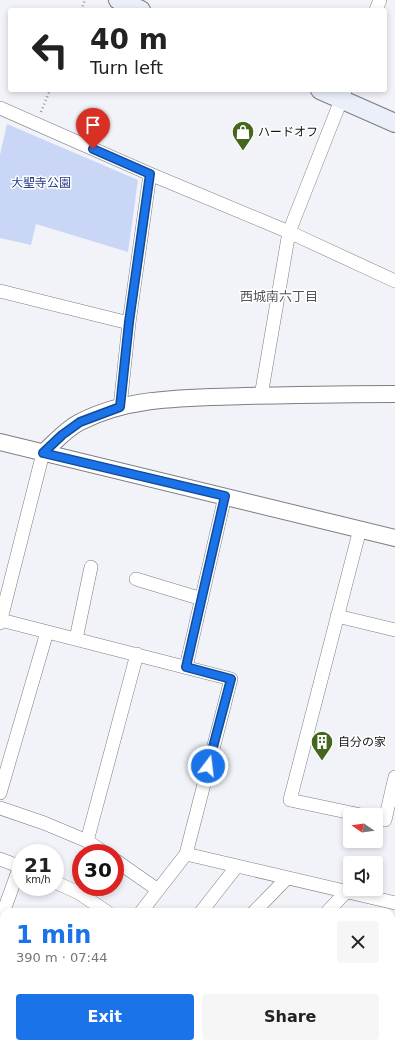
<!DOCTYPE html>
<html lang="en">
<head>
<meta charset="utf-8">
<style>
  body { margin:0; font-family:"DejaVu Sans","Noto Sans JP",sans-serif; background:#f6f6f6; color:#222; height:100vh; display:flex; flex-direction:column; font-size:15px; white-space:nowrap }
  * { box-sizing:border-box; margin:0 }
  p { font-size:13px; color:#767676 }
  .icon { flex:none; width:22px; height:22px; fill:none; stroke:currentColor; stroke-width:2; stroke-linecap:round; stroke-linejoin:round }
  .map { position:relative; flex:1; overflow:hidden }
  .drawer { position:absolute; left:0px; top:908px; width:395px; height:140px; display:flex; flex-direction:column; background:#fff; border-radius:12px 12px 0 0; box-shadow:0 2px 6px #0003 }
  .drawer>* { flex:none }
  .hud { position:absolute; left:8px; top:8px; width:379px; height:84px; border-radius:4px; box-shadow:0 2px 6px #0003; background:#fff; color:#222; overflow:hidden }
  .needle { width:26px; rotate:283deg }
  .tools { position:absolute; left:343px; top:808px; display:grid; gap:8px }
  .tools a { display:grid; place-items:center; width:40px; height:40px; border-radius:4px; background:#fff; box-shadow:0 2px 6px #0003; font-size:20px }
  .speed { position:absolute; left:12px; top:844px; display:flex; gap:8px; font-size:20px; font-weight:700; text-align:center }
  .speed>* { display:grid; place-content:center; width:52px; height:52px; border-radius:50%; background:#fff; box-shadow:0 2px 6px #0003; line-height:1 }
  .speed small { font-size:10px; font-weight:400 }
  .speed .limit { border:6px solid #d22; background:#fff; color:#111 }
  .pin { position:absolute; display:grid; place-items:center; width:34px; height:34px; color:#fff; margin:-41px -17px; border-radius:50% 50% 50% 0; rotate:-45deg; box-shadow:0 0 4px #0007 }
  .pin .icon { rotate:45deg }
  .me { position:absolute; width:44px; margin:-22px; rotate:15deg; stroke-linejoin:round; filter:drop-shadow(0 0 3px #0008) }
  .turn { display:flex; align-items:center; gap:14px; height:84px; padding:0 16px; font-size:18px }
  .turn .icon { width:52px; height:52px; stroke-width:2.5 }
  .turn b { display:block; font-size:28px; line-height:34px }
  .round { display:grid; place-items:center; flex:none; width:42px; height:42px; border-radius:4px; background:#f6f6f6 }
  .summary { display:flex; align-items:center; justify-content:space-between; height:68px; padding:0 16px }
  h1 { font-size:24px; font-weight:700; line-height:30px; color:#1a73e8 }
  .action { display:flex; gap:8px; margin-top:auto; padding:8px 16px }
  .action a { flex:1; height:46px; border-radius:4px; background:#1a73e8; color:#fff; font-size:16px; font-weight:700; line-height:46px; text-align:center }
  .action a+a { background:#f6f6f6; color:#222 }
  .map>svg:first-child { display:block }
  .green { fill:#c9d6f6 }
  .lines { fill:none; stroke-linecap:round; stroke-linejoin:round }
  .minor-casing { stroke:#7c7e83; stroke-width:14 }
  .tertiary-casing { stroke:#7c7e83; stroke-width:18 }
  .secondary-casing { stroke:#7c7e83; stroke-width:20 }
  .path { stroke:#919397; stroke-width:2.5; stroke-dasharray:1 3; stroke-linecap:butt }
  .minor { stroke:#fff; stroke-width:13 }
  .tertiary { stroke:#fff; stroke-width:16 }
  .secondary { stroke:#eaeffa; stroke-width:18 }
  .route-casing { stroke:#114b97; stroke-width:10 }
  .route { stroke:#1a73e8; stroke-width:7 }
  .labels { text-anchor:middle; stroke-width:3; stroke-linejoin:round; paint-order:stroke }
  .poi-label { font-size:12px; fill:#141517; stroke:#fff; text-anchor:start }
  .park-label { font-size:12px; fill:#263c86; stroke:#fff }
  .neighbourhood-label { font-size:13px; fill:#53555a; stroke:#fff }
</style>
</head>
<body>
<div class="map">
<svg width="395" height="1048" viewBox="0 0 395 1048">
  <rect width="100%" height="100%" fill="#f1f3f9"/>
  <!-- green -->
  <path class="green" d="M7 124 138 180 128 252 36 224 31 245 0 238V155Z"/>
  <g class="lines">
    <!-- minor casing -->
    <g class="minor-casing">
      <path id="minor" d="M376 10 380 0
        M0 108 150 174 289 232 395 281
        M0 291 129 323
        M261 396 289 232 345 90
        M120 407 129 323 150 174
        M360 529 290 800 361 815
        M136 579 202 599
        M337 616 395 630
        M1 620 231 679 186 854 141 912
        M0 623 43 453
        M76 639 91 567
        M186 667 225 496
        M0 793 47 632
        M0 808 44 823 87 841 105 853
        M385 820 395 777
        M87 841 137 654
        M186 854 395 903
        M0 859 21 867
        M115 860 158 890
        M55 882 79 893 107 912
        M201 912 237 866
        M254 912 287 878
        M327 912 346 892
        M0 921 20 866
        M391 1017 395 1013
        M256 1044 260 1048
        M87 1048 88 1044"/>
    </g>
    <!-- tertiary casing -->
    <g class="tertiary-casing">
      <path id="tertiary" d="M0 442 395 538
        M43 453C55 442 66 429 80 422 130 396 189 398 244 396 294 395 345 394 395 394"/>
    </g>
    <!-- secondary casing -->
    <g class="secondary-casing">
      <path id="secondary" d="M118 0 141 10
        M320 90 395 123"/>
    </g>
    <!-- path -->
    <path class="path" d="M81 10 85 0
      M41 112 50 90"/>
    <!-- minor -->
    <use href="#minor" class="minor"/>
    <!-- tertiary -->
    <use href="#tertiary" class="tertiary"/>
    <!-- secondary -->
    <use href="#secondary" class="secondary"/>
  </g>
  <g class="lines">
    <!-- route casing -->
    <g class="route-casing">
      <path id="route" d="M93 149 150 174 129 322 120 407 80 422 62 435 43 453 225 496 186 667 231 679 208 766"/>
    </g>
    <!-- route -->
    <use href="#route" class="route"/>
  </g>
  <!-- icons -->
  <defs>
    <g id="shop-pin" transform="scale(1.15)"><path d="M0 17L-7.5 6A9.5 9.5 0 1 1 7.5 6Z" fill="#45661d" stroke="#fff"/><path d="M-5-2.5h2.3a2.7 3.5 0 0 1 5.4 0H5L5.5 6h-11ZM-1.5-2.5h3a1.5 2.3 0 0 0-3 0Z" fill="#fff"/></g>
    <g id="building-pin" transform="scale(1.15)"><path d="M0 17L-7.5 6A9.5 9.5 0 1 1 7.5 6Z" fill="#45661d" stroke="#fff"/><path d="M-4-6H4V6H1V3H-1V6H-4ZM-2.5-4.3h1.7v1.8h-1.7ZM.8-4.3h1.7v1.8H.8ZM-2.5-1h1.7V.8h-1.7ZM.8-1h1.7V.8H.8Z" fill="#fff"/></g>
  </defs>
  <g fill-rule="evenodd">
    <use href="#shop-pin" x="243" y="132"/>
    <use href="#building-pin" x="322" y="742"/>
  </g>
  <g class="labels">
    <!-- poi labels -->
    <g class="poi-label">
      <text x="258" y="136">ハードオフ</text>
      <text x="338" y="746">自分の家</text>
    </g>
    <!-- park labels -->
    <g class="park-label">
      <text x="41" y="187">大聖寺公園</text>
    </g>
    <!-- neighbourhood labels -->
    <g class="neighbourhood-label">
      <text x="279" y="301">西城南六丁目</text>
    </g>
  </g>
</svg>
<div class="tools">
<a><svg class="needle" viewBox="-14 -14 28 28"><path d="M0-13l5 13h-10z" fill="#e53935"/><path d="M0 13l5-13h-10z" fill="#767676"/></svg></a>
<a><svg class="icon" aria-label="sound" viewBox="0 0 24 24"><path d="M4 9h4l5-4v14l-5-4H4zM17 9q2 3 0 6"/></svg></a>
</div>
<div class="speed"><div>21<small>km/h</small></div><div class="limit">30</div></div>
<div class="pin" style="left:93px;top:149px;background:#d93025"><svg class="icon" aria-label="arrive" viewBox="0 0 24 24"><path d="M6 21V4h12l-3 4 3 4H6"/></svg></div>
<svg class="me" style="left:208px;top:766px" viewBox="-20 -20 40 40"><circle r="17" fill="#1a73e8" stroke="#fff" stroke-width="3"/><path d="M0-11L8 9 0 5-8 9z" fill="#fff"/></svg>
<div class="hud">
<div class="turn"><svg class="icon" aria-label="left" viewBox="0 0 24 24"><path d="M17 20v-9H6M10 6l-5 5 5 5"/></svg><div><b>40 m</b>Turn left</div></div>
</div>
<section class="drawer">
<div class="summary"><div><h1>1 min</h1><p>390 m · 07:44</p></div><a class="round"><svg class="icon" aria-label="close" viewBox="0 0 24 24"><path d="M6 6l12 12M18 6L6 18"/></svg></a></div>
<div class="action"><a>Exit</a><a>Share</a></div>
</section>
</div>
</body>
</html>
